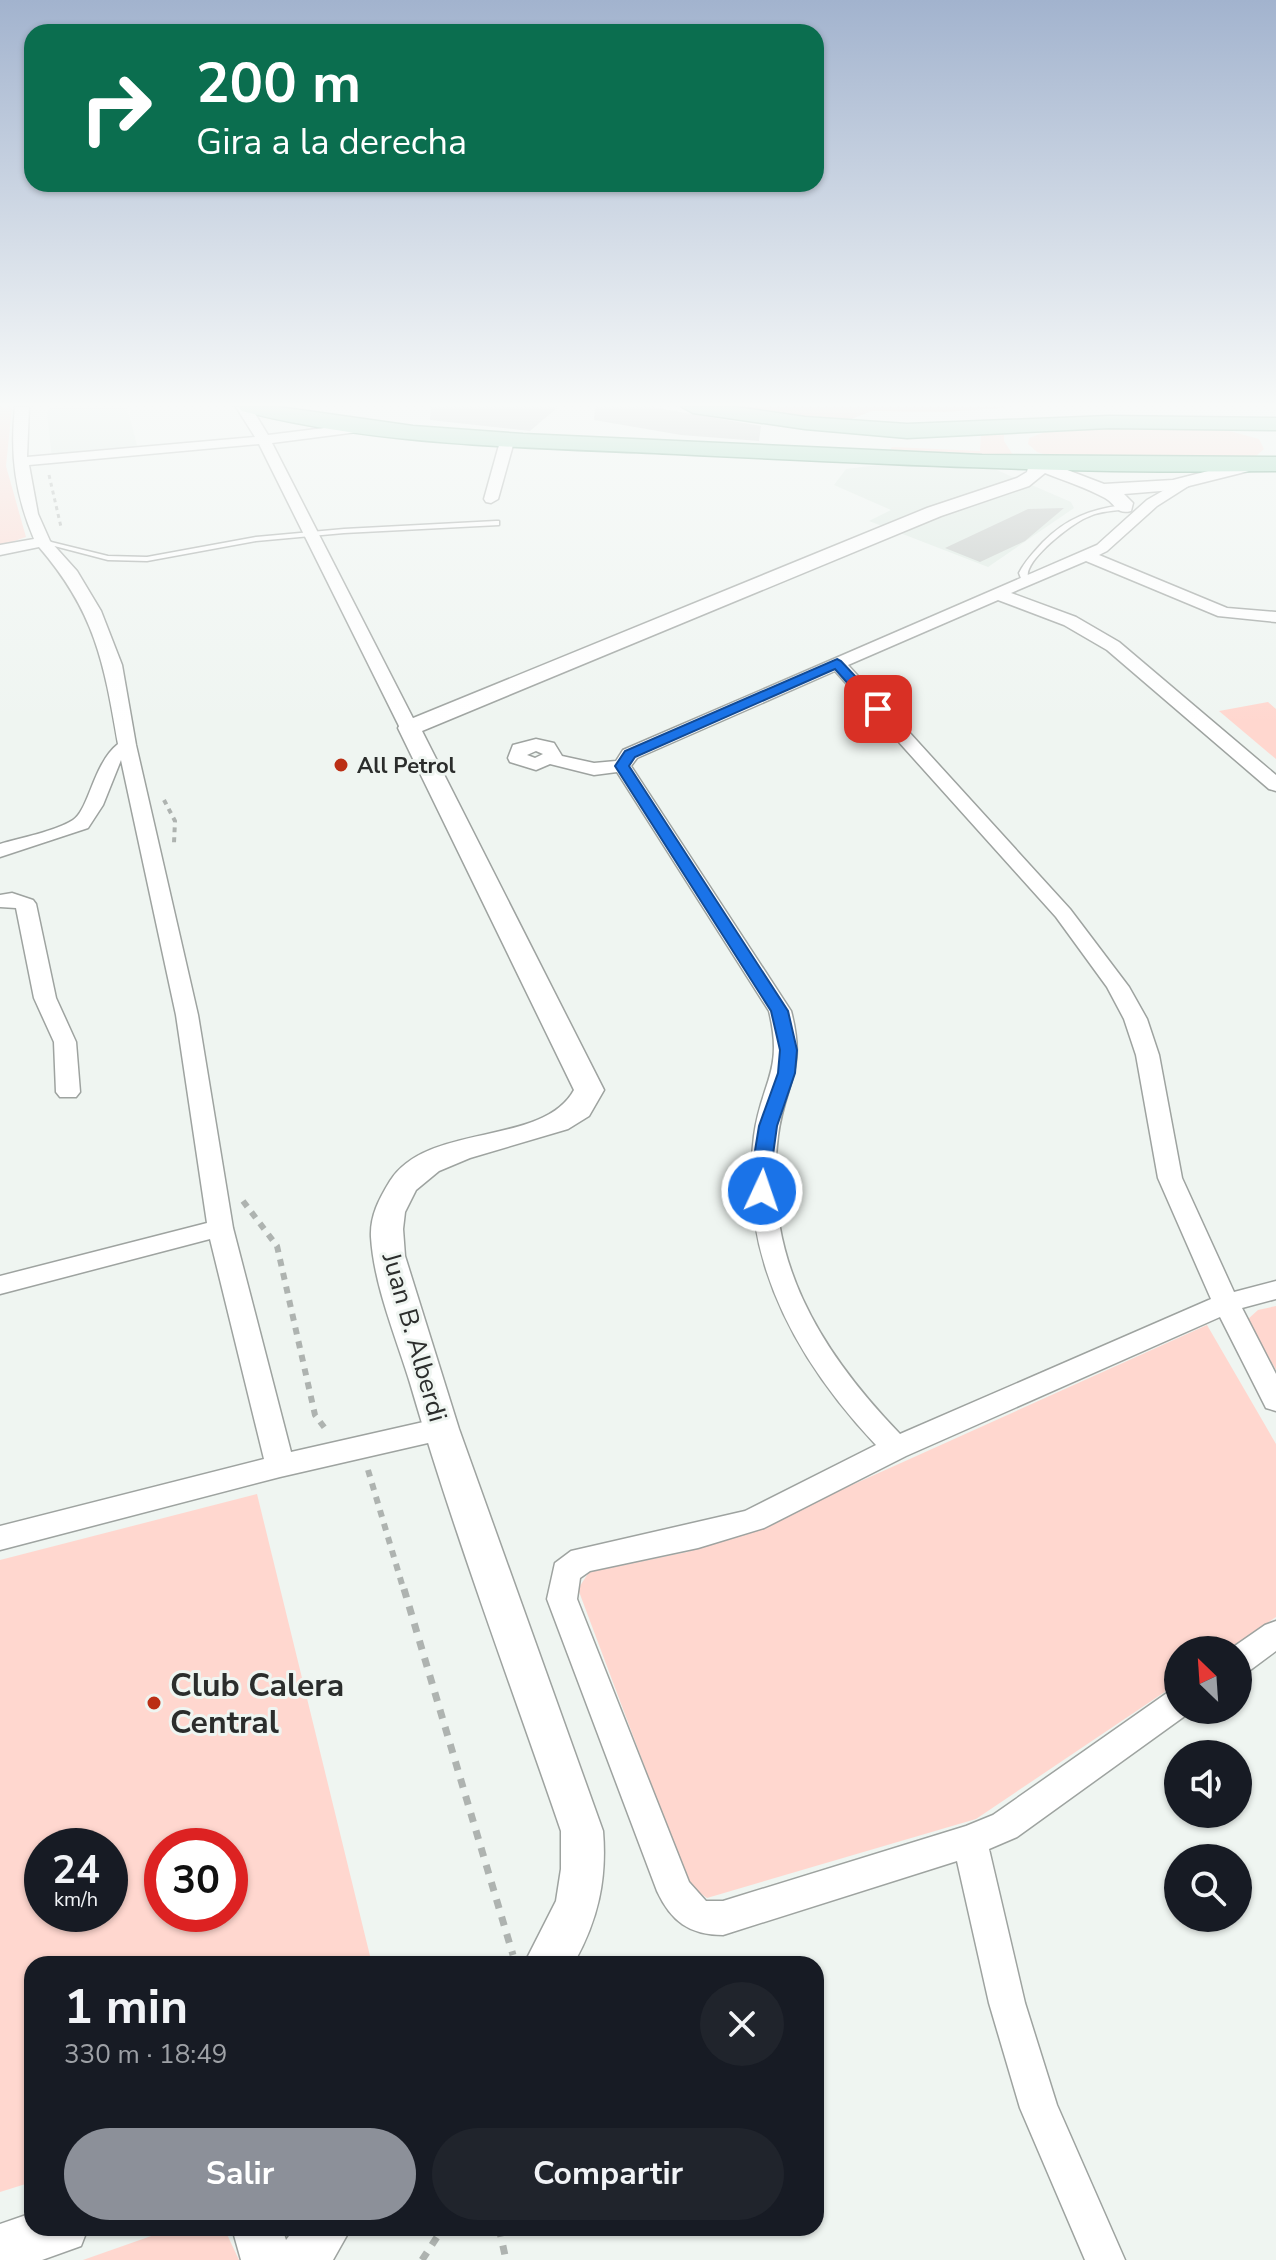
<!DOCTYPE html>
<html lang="es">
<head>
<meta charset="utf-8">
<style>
  body { margin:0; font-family:"Nunito Sans",sans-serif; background:#20242c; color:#f1f3f6; height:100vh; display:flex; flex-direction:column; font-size:30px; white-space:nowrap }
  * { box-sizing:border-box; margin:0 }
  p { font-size:26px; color:#9ea1a6 }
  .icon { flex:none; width:44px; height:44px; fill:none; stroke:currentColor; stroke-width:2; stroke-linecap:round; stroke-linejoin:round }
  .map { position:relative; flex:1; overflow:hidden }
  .sheet { position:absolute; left:24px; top:1956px; width:800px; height:280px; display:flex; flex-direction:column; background:#171b24; border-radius:24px; box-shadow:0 2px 6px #0004 }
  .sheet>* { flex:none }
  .guide { position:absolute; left:24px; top:24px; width:800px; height:168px; border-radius:24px; box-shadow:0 2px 6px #0004; background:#0b6e4f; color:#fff; overflow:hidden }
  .needle { width:52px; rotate:335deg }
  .tools { position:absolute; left:1164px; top:1636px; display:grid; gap:16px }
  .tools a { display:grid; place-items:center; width:88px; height:88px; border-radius:50%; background:#171b24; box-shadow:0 2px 6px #0004; font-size:40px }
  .speed { position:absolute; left:24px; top:1828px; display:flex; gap:16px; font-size:40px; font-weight:700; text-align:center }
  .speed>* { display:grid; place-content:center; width:104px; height:104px; border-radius:50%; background:#171b24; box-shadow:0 2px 6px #0004; line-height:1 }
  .speed small { font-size:20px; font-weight:400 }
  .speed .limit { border:12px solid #d22; background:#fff; color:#111 }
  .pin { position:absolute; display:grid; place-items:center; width:68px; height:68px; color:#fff; margin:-34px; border-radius:16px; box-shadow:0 4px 12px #0006 }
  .me { position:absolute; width:88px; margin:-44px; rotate:3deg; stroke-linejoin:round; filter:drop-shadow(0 0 6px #0008) }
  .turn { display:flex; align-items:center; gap:28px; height:168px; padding:0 40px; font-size:36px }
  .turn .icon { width:104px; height:104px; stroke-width:2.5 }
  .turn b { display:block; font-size:56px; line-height:68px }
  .round { display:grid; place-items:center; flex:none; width:84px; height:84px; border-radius:42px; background:#20242c }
  .summary { display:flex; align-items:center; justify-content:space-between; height:136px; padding:0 40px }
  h1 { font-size:48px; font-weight:700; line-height:60px }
  .button { display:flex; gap:16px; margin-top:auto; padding:16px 40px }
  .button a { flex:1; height:92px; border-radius:48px; background:#8c9099; color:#fff; font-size:32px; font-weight:700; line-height:92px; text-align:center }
  .button a+a { background:#20242c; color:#f1f3f6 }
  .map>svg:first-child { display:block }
  .built { fill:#ddeae2 }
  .green { fill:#ffd7cf; fill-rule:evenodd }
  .forest { fill:#e2b9b0 }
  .building { fill:#c0c5c2 }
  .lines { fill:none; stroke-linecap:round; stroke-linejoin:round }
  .service-casing { stroke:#9ea3a0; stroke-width:3 }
  .minor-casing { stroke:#9ea3a0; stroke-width:3 }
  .tertiary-casing { stroke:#9ea3a0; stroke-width:3 }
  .primary-casing { stroke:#3c8562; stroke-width:3 }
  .path-far3 { stroke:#aeb3b0; stroke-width:3; stroke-dasharray:4 4; stroke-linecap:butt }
  .path-far2 { stroke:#aeb3b0; stroke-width:4; stroke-dasharray:5 5; stroke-linecap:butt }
  .path-far1 { stroke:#aeb3b0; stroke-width:6; stroke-dasharray:7 7; stroke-linecap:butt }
  .path { stroke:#aeb3b0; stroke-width:7; stroke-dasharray:9 9; stroke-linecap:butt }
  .service { fill:#fff; fill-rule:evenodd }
  .minor { fill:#fff; fill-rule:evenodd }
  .tertiary { fill:#fff; fill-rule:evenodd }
  .primary { fill:#8fd3b2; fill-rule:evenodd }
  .route { fill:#1a73e8; stroke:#114b97; stroke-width:2 }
  .poi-dot { fill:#bb2f15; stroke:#eff5f1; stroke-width:3 }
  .labels { text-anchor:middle; stroke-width:6; stroke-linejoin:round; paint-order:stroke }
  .far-poi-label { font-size:22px; font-weight:bold; fill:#2b2d2c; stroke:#eff5f1; text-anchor:start }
  .street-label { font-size:26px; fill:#2b2d2c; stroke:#eff5f1 }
  .near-poi-label { font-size:32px; font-weight:bold; fill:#2b2d2c; stroke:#eff5f1; text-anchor:start }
</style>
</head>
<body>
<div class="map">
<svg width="1276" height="2260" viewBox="0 0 1276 2260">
  <rect width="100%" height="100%" fill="#eff5f1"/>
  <!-- built -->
  <path class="built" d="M50 407H127L138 449 52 459 47 412Z
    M878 465 992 468 1071 502 1074 508 988 567 869 521 891 510 834 485 846 469Z"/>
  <!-- green -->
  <path class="green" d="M0 407H12L6 466 26 537 0 546Z
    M1110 428 1222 429 1259 439 1264 449 1256 456 1248 458 1053 457 1037 452 1028 444 1029 438 1051 430Z
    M1004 432V441L1015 458 888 454 892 447 980 451 981 433Z
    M1268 702 1276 709V759L1219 711Z
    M1276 1306V1370L1247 1320 1258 1310Z
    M1207 1325 1276 1444V1617L1227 1650H1178V1683L976 1819 707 1898 689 1885 578 1589 589 1572 687 1552 743 1534Z
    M257 1494 372 1964H32V2182L0 2192V1560ZM42 1846H110V1914H42ZM162 1846H230V1914H162Z
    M174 2228H224L239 2260H83Z"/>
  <!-- forest -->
  <path class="forest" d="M721 407H1013L945 412 872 411 841 423Z"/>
  <!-- building -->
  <path class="building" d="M431 407H558L530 431 430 420Z
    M595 407H652L761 426 759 441 681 435 594 420Z
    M1064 508 1025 541 980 562 945 548 1028 509Z"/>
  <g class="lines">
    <!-- service casing -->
    <g class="service-casing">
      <path id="service" d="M1124 505H1127V509C1114 511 1101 511 1090 516 1073 522 1036 552 1029 569 1027 573 1028 577 1028 581H1022L1019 573C1025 561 1034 552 1043 542 1067 518 1091 509 1124 505Z
        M496 521H499V525L344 533 256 541 147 561 108 560 39 542 43 540 108 556 147 557 256 537 344 529Z"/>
    </g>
    <!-- minor casing -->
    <g class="minor-casing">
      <path id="minor" d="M15 407H29L27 457 255 437 236 407H251L268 435 365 423 372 427 365 431 272 443 418 728 409 733 400 728 259 444 29 465 38 514 50 541 77 571 101 611 122 665 136 745 198 1015 233 1228 291 1452 441 1418 451 1421 455 1429 451 1437 441 1440 280 1477 0 1550V1526L264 1459 210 1239 0 1294V1276L207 1223 176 1015 121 760 103 805 88 828 0 857V844C20 838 56 831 73 820 89 810 93 764 118 744 104 662 95 612 39 547L0 555V545L34 539C15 494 10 455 15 407Z
        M508 434 515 438 498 499 491 503 486 502 484 499 501 438Z
        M1185 478 1192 482 1190 485 1157 506 1107 551 1099 555 1227 608 1276 612V622L1218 616 1086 561 1011 593 1076 617 1119 642 1276 775V791L1269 789 1107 650 1064 625 998 600 848 665 1070 909 1129 987 1147 1019 1159 1055 1182 1178 1234 1292 1276 1281V1299L1242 1308 1276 1374V1411L1266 1408 1220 1317 906 1456 764 1528 698 1548 590 1571 580 1578 577 1599 689 1882 706 1901H723L966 1826 993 1815 1167 1693 1178 1689V1710H1191L1189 1713 1017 1837 989 1849 1025 2003 1057 2105 1125 2260H1085L1020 2108 989 2003 957 1861 723 1935C689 1935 671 1921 657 1891L547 1599 555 1563 571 1551 745 1511 876 1445C796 1360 738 1257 754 1136 761 1082 784 1072 769 1011L617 772 594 775 550 764 536 770 510 762 508 758 513 745 536 739 554 743 562 756 594 763 616 761 623 750 1097 545 1147 500ZM835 671 1056 917 1107 987 1124 1019 1136 1055 1158 1178 1211 1299 900 1434C819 1350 762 1257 778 1136 785 1081 807 1072 791 1011L631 766 637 758ZM536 751 543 754 535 758 527 755Z
        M12 893 33 900 36 904 56 998 76 1042 80 1092 76 1097H60L56 1092 54 1042 34 998 16 908 0 907V895Z
        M1276 1621V1651L1249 1671 1238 1675V1650H1229L1265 1625Z"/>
    </g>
    <!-- tertiary casing -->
    <g class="tertiary-casing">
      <path id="tertiary" d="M1036 458 1104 484 1173 480 1255 459 1264 464 1261 468 1173 490 1124 494 1133 503 1131 511C1116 515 1116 504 1105 498 1087 488 1065 481 1045 473L1029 486 941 516 422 731 604 1090 589 1116 568 1129 470 1158 439 1171 416 1190 405 1212 403 1229 405 1256 459 1429 603 1831C607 1880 598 1920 574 1963L524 1964 556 1901 561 1869V1831C510 1682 454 1534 410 1383 396 1337 374 1286 371 1237 370 1216 379 1199 390 1181 427 1122 543 1147 574 1090L398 728 401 723 927 508 1017 478 1027 472 1030 459Z
        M32 2213V2228H88L81 2246 42 2260H0V2224Z
        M232 2228H282L286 2240 295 2228H351L333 2260H241Z"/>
    </g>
    <!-- primary casing -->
    <g class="primary-casing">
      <path id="primary" d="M238 407H279L413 426 523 434 982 455 1276 457V471C1076 474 876 464 676 454 531 447 383 447 242 411Z
        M682 407H736L805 417 907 424 1109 416 1276 418V430L1109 428 907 438 805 429 693 413Z"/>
    </g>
    <!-- path-far3 -->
    <path class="path-far3" d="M49 475 61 527"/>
    <!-- path-far2 -->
    <path class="path-far2" d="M164 800 175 821 174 843"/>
    <!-- path-far1 -->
    <path class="path-far1" d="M243 1201 277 1246 315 1415 327 1431
      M368 1470 404 1591"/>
    <!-- path -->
    <path class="path" d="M404 1589 513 1955
      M499 2228 506 2260
      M422 2260 443 2228"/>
    <!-- service -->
    <use href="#service" class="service"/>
    <!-- minor -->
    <use href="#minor" class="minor"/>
    <!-- tertiary -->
    <use href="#tertiary" class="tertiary"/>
    <!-- primary -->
    <use href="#primary" class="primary"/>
  </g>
  <!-- sky -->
  <linearGradient id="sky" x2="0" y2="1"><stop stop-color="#a2b3ce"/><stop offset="0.56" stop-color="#f8faf9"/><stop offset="1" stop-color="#f8faf9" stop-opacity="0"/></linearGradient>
  <rect width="1276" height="723" fill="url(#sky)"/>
  <!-- route -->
  <path class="route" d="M837 659 841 661 883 706V712H873L835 669 635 757 629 766 788 1011 797 1050 795 1073 777 1126 771 1169V1191L762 1197 752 1191V1169L759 1126 778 1073 780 1050 771 1011 615 766 625 751Z"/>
  <!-- markers -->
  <g class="poi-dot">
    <circle cx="341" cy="765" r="8"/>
    <circle cx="154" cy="1703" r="8"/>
  </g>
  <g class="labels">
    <!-- far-poi labels -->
    <g class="far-poi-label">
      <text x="357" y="773">All Petrol</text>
    </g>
    <!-- street labels -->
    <g class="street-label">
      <text transform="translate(415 1337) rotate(74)" y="9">Juan B. Alberdi</text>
    </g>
    <!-- near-poi labels -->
    <g class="near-poi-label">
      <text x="170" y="1696">Club Calera<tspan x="170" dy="37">Central</tspan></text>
    </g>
  </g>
</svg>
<div class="tools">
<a><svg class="needle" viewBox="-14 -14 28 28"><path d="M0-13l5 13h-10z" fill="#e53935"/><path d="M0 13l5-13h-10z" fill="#9ea1a6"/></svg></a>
<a><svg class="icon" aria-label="sound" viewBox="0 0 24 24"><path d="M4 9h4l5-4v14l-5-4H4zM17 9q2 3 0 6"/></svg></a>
<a><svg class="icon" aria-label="search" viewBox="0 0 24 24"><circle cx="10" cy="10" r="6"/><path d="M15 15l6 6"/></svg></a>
</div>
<div class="speed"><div>24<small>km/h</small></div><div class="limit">30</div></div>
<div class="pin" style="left:878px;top:709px;background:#d93025"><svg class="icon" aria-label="arrive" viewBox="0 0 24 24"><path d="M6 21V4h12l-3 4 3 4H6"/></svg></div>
<svg class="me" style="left:762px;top:1191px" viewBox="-20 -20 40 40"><circle r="17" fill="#1a73e8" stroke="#fff" stroke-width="3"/><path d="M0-11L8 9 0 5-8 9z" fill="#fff"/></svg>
<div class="guide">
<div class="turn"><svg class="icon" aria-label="right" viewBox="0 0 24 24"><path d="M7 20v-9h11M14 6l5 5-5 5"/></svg><div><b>200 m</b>Gira a la derecha</div></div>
</div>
<section class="sheet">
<div class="summary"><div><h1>1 min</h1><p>330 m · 18:49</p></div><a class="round"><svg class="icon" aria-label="close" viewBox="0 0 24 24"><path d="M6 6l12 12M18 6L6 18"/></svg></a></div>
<div class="button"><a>Salir</a><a>Compartir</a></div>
</section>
</div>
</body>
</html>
